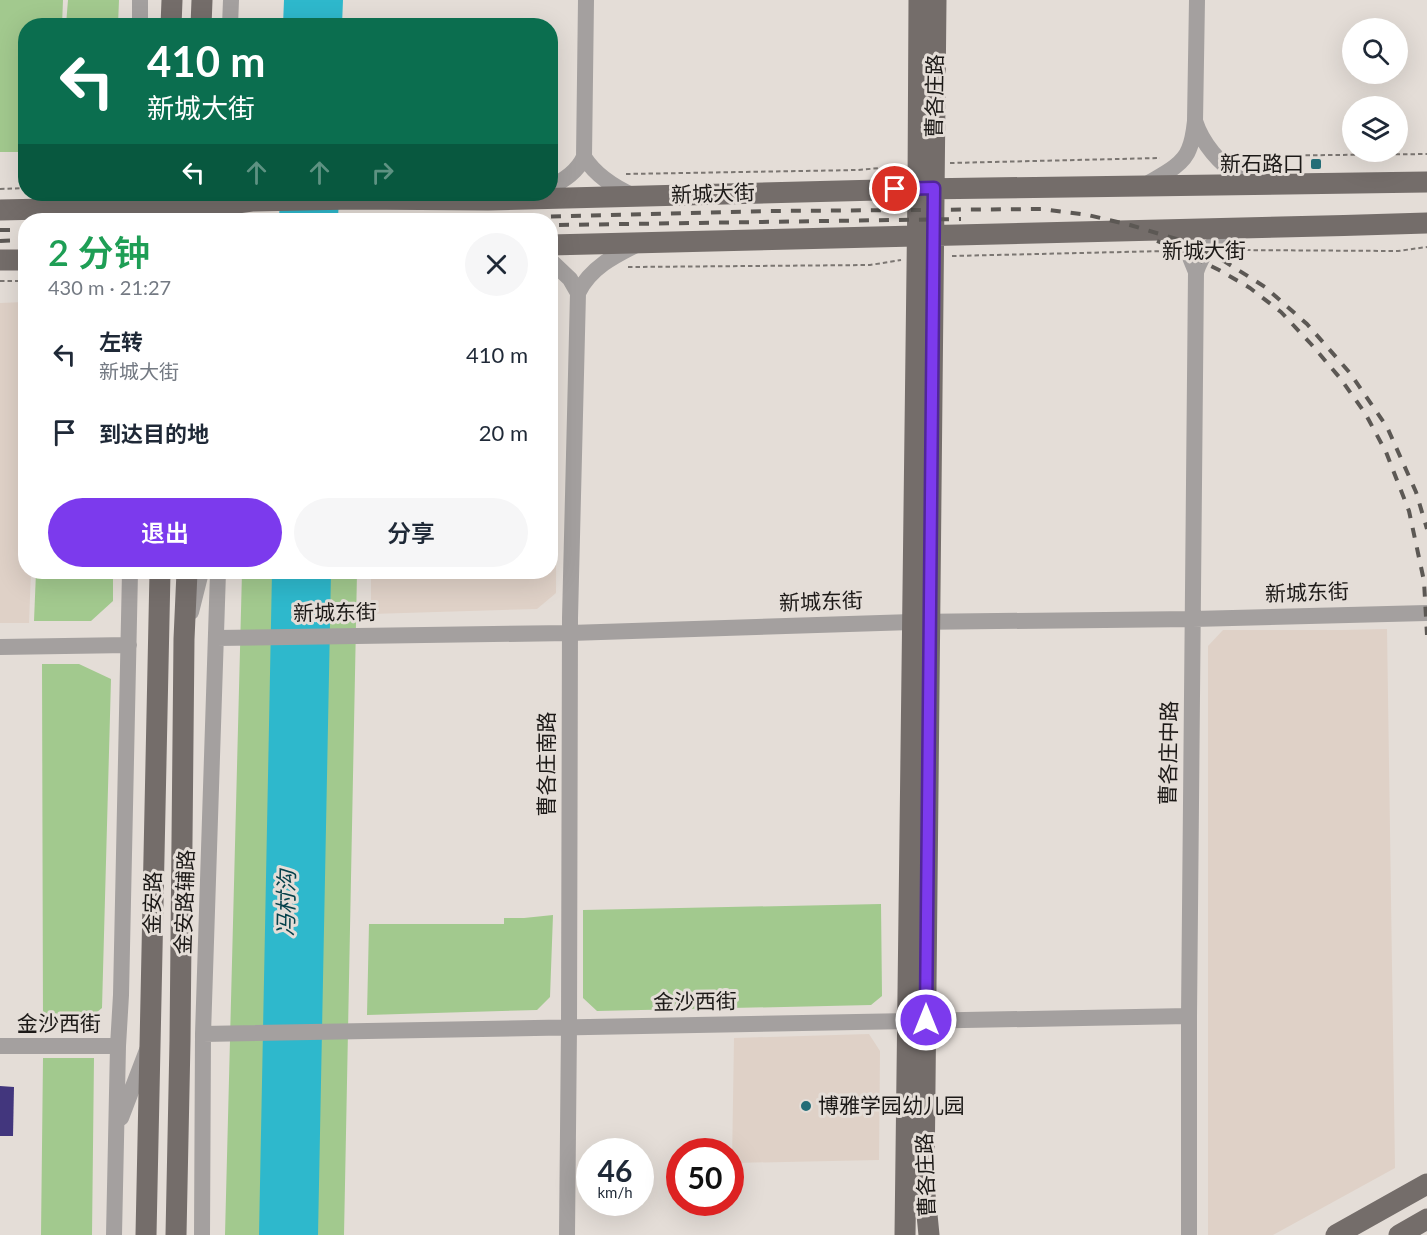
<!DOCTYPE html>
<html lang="zh">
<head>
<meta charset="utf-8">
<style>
  body { margin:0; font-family:Lato,"Noto Sans SC",sans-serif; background:#f6f6f7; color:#1f2937; height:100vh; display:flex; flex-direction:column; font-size:22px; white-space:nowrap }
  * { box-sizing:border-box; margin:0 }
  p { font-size:20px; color:#747a83 }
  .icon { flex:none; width:33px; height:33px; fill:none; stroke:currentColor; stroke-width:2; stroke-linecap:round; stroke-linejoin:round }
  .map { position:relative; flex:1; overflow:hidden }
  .side { position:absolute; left:18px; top:213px; width:540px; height:366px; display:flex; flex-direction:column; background:#fff; border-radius:24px; box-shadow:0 6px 24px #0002 }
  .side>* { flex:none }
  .hud { position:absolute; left:18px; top:18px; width:540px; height:183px; border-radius:24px; box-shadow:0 6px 24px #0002; background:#0b6e4f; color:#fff; overflow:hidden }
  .fabs { position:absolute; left:1342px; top:18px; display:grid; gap:12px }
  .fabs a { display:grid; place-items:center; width:66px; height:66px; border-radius:50%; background:#fff; box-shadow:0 6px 24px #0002; font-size:30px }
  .speed { position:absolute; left:576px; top:1138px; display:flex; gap:12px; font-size:30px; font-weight:700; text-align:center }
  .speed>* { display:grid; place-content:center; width:78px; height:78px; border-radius:50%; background:#fff; box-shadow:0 6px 24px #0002; line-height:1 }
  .speed small { font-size:15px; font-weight:400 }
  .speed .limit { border:9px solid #d22; background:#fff; color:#111 }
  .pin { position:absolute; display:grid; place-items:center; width:51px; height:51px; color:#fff; margin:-26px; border:3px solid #fff; border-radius:50%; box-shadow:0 2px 6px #0007 }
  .me { position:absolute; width:66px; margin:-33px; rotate:0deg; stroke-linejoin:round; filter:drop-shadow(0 0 4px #0008) }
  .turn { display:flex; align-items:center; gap:21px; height:126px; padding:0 30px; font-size:27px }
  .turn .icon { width:78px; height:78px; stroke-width:2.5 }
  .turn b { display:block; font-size:42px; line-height:51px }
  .lanes { display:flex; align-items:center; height:57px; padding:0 30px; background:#0003; justify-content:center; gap:30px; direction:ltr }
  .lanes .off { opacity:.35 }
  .round { display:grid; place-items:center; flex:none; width:63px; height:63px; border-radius:32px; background:#f6f6f7 }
  .head { display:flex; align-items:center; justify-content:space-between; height:102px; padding:0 30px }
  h1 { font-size:36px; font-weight:600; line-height:45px; color:#1e9e55 }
  .button { display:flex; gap:12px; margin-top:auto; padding:12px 30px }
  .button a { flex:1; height:69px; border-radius:36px; background:#7c3aed; color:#fff; font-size:24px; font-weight:600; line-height:69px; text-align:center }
  .button a+a { background:#f6f6f7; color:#1f2937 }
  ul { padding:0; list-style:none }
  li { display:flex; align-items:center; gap:18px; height:78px; padding:0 30px }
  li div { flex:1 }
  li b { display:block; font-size:22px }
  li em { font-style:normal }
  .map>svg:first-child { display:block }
  .built { fill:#dfd1c7 }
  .green { fill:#a2c98e }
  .water { fill:#2eb8cc }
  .building { fill:#42367d }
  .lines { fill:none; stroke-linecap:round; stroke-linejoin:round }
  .path { stroke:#7b7672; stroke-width:2; stroke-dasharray:4.5 3; stroke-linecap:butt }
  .minor { stroke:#a4a09f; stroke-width:16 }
  .major { stroke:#746d6a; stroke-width:21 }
  .rail { stroke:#5c5854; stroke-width:4; stroke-dasharray:10 10; stroke-linecap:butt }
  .route-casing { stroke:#51269a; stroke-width:15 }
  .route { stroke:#7c3aed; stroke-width:10 }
  .poi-dot { fill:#246d77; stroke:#e4ddd7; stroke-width:2 }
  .labels { text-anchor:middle; stroke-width:6; stroke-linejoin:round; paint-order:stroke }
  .street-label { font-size:21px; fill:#1c1917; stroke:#e4ddd7 }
  .poi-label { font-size:21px; fill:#1c1917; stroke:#e4ddd7; text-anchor:end }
  .water-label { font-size:22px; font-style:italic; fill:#05424b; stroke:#e4ddd7 }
</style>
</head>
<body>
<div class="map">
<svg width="1427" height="1235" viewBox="0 0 1427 1235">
  <rect width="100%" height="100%" fill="#e4ddd7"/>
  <!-- built -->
  <path class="built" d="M25 302 26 572H31L29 623H0V303Z
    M550 305H557L556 593 537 609 371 614V572H550Z
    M1387 629 1395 1168 1273 1235H1208V646L1223 630H1342Z
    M869 1034 880 1051 879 1160 732 1163 734 1038Z"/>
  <!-- green -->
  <path class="green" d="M0 0H63L62 25 26 26 25 152H0Z
    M68 0H119L118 25H66Z
    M36 572H113V601L91 621H34Z
    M242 572H357L344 1235H225Z
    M42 664H79L111 679 102 1008 82 1024H43Z
    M881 904 882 996 871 1005 597 1011 583 998V910Z
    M553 915 550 997 537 1010 367 1015 369 924H504V918H524Z
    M43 1058H94L92 1235H41Z"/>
  <!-- water -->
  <path class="water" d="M284 0H343L342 25H283Z
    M280 194H339L338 220H279Z
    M272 572H331L318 1235H259Z"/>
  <!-- building -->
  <path class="building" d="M0 1086 14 1087 13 1136H0Z"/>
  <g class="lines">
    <!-- path -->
    <path class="path" d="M1238 156 1427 154
      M950 163 1160 158
      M626 174 858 170 902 166
      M0 189 26 188
      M1231 250 1398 251 1427 247
      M952 256 1165 251
      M628 267 870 265 901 260
      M0 281H26"/>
    <!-- minor -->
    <path class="minor" d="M140 26V0
      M230 26 231 0
      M1195 121C1202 143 1220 165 1240 176 1246 179 1252 181 1258 183
      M584 157C596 176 614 187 634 196
      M1145 185C1160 176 1183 166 1189 149 1193 140 1194 130 1195 121L1197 0
      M550 188C565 179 577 172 584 157L586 0
      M223 194V220
      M135 220V194
      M1165 231 1187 250 1196 272
      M550 260 570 279 578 293
      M191 612 201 572
      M216 638 570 633 912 622 1193 619 1427 613
      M0 647 129 645
      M203 1034 1189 1016
      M0 1046H118
      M121 1118 147 1050
      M114 1235 118 1046 121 995 130 572
      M202 1235 203 1034 218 572
      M567 1235 569 1027 570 618 578 293C590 268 614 256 638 244
      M1189 1235V1016L1196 272C1204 249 1214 241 1235 229"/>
    <!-- major -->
    <path class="major" d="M171 26 172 0
      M201 26 202 0
      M0 210 222 205 252 201 353 199 488 200 918 189 1427 182
      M550 245C843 237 1135 232 1427 223
      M0 260H26
      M146 1235 160 572
      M176 1235 180 1041 184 639 187 572
      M905 1235 918 189 919 0
      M929 1235 924 1184 936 0
      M1336 1235 1427 1184
      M1399 1235 1427 1219"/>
    <!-- rail -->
    <path class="rail" d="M411 220 770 211 1042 209 1088 215 1130 225 1183 241 1224 261 1265 287 1307 324 1350 373 1387 427 1416 492 1427 529
      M559 225 961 219
      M0 230H26
      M0 241 26 240
      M1157 241 1175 248 1219 270 1250 288 1281 312 1311 344 1340 378 1365 413 1386 452 1409 511 1424 581 1427 635"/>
  </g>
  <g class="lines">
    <!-- route casing -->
    <g class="route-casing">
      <path id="route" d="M895 189 934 188 926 1020"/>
    </g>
    <!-- route -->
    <use href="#route" class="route"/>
  </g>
  <!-- markers -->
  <g class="poi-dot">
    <rect x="1310" y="158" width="12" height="12" rx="3"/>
    <circle cx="806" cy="1106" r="6"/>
  </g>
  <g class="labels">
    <!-- street labels -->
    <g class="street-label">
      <text transform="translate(935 96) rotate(-89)" y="7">曹各庄路</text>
      <text transform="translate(713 194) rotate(-2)" y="7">新城大街</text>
      <text x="1204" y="258">新城大街</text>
      <text transform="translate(1307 593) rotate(-2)" y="7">新城东街</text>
      <text transform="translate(821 602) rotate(-2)" y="7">新城东街</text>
      <text transform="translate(335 613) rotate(-1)" y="7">新城东街</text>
      <text transform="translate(1169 753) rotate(-89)" y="7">曹各庄中路</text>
      <text transform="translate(547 764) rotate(-90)" y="7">曹各庄南路</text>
      <text transform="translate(185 902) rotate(-88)" y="7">金安路辅路</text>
      <text transform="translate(153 903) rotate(-89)" y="7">金安路</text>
      <text transform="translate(695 1002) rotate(-1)" y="7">金沙西街</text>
      <text x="59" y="1031">金沙西街</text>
      <text transform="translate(926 1175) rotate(-92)" y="7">曹各庄路</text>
    </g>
    <!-- poi labels -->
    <g class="poi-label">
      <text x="1304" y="171">新石路口</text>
      <text x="818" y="1113" text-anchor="start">博雅学园幼儿园</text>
    </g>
    <!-- water labels -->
    <g class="water-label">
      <text transform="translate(286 903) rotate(-89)" y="8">冯村沟</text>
    </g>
  </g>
</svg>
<div class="fabs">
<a><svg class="icon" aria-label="search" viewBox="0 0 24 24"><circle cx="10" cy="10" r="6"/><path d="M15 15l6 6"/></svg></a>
<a><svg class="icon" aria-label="layers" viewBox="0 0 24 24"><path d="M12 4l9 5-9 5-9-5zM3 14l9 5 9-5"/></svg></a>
</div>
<div class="speed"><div>46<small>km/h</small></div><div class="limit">50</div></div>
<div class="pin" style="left:895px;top:189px;background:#d93025"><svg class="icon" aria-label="arrive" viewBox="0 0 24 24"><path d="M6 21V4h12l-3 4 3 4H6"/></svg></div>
<svg class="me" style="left:926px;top:1020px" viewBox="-20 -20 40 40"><circle r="17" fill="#7c3aed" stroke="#fff" stroke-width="3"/><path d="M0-11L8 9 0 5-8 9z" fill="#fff"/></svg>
<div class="hud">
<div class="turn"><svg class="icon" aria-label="left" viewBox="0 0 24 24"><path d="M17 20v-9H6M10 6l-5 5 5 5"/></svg><div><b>410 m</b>新城大街</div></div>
<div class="lanes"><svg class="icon" aria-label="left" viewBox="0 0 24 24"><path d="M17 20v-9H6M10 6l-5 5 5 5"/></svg><svg class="icon off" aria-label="ahead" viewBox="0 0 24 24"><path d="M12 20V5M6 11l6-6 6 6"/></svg><svg class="icon off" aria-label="ahead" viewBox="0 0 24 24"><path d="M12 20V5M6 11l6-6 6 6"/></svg><svg class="icon off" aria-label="right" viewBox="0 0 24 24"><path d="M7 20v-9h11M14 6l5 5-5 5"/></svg></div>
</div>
<section class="side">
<div class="head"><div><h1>2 分钟</h1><p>430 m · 21:27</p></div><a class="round"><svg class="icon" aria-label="close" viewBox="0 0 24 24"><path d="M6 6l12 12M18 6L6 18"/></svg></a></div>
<ul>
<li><svg class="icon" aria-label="left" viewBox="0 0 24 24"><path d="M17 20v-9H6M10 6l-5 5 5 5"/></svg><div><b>左转</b><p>新城大街</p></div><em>410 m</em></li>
<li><svg class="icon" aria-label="arrive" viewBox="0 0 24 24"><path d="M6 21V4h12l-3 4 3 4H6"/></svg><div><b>到达目的地</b></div><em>20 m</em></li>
</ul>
<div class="button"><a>退出</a><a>分享</a></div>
</section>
</div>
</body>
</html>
